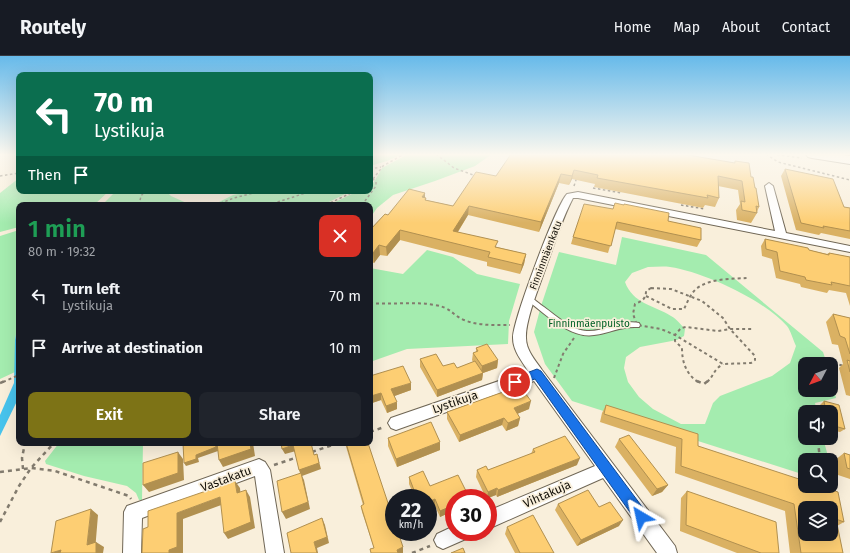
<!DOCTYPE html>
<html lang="en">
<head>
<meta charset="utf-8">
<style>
  body { margin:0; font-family:"Fira Sans",sans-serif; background:#20242c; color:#f1f3f6; height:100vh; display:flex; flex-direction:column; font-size:15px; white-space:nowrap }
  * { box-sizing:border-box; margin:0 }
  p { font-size:13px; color:#9ea1a6 }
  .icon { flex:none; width:22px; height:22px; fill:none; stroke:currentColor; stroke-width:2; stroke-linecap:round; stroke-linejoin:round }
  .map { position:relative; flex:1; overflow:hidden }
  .drawer { position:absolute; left:16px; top:146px; width:357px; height:244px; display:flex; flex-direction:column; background:#171b24; border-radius:8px; box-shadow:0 4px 16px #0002 }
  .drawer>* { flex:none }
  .top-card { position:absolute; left:16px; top:16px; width:357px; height:122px; border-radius:8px; box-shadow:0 4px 16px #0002; background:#0b6e4f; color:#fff; overflow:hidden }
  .needle { width:26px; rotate:229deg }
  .controls { position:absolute; left:798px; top:301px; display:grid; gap:8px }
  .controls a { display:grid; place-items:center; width:40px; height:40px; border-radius:8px; background:#171b24; box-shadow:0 4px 16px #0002; font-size:20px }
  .speed { position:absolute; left:385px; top:433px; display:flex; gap:8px; font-size:20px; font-weight:700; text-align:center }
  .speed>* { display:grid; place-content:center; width:52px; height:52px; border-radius:50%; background:#171b24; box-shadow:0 4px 16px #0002; line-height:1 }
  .speed small { font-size:10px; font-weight:400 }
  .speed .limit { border:6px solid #d22; background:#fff; color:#111 }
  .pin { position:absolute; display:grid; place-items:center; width:34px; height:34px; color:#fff; margin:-17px; border:2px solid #fff; border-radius:50%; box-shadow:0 1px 4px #0007 }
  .me { position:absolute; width:44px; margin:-22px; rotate:324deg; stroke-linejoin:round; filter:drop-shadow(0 0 3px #0008) }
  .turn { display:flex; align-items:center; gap:14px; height:84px; padding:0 12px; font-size:18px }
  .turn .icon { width:52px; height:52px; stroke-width:2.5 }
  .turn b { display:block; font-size:28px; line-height:34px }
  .then { display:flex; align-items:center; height:38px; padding:0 12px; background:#0003; gap:8px; font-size:15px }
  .round { display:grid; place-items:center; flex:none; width:42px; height:42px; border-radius:8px; background:#20242c }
  .summary { display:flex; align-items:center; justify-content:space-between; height:68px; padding:0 12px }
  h1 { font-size:24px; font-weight:600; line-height:30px; color:#1e9e55 }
  .cta { display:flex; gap:8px; margin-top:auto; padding:8px 12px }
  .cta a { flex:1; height:46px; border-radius:8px; background:#7d7316; color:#fff; font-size:16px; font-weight:600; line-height:46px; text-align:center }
  .cta a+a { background:#20242c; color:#f1f3f6 }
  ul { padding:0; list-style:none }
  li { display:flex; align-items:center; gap:12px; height:52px; padding:0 12px }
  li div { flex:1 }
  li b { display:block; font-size:15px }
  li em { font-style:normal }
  header { display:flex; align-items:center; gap:24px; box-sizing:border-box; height:56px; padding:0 20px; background:#171b24; border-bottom:1px solid #363941 }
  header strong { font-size:19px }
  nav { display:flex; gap:22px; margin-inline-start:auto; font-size:14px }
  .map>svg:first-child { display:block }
  .green { fill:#a4ecaf; fill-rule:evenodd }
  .water { fill:#47c3ec }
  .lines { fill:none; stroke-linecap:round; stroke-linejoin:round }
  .service-casing { stroke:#6f6655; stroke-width:2 }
  .minor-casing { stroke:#6f6655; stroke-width:2 }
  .secondary-casing { stroke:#6f6655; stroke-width:2 }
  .path-far2 { stroke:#827b6e; stroke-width:1.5; stroke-dasharray:2.5 2.5; stroke-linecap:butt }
  .path-far1 { stroke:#827b6e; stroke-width:2; stroke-dasharray:3 3; stroke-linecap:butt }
  .path { stroke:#827b6e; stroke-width:2.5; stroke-dasharray:4 4; stroke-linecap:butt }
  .service { fill:#fff; fill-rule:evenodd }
  .minor { fill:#fff; fill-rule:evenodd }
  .secondary { fill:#fff; fill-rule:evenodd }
  .wall { fill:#dab163 }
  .shaded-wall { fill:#b19050 }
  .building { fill:#fdce73; stroke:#b19050; fill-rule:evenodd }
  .route { fill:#1a73e8; stroke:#114b97 }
  .labels { text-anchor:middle; stroke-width:3.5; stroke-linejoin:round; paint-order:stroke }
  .street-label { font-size:10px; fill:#131009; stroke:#f9efdb }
  .park-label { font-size:10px; fill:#016025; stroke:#f9efdb }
  .near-street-label { font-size:12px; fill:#131009; stroke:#f9efdb }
</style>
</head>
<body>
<header>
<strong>Routely</strong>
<nav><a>Home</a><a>Map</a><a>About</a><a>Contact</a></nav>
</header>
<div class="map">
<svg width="850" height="497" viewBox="0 0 850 497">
  <rect width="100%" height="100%" fill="#f9efdb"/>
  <!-- green -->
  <path class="green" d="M370 98H402L387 105 370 110Z
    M408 98H492L475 110 435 125 393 139 377 152 370 162V149H329L358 135H370V129L374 126 382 112Z
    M19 122V135H109L94 149H19V171L0 176V137Z
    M116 135H166L171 140 191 149H102Z
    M254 135H351L323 149H213L233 139Z
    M19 174V261L15 284V316L0 323V180Z
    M622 181 706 199 823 296 827 308H805V334H831V323L836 342 815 347 817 356H805V382H823L829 404H805V419L572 345 545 308 534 276 541 250 559 196 616 209ZM648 211C655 211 663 210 670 211 704 216 764 244 787 270 791 275 793 284 796 290L790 307 772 320 720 340 713 347 705 368H681L653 353 639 341 628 326 624 312 626 301 640 291 677 284 684 280 685 273C681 269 677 263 671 260 654 249 633 248 625 226L632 217Z
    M427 194 453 201 477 218 520 228 509 265 508 288 407 293 370 306V212L403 218Z
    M59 387H143L142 444H139L136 437 127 430 84 420 46 408 45 405Z"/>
  <!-- water -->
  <path class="water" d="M19 261V341L0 380V359L14 327 15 284Z"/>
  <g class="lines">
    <!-- service casing -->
    <g class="service-casing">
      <path id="service" d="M529 241C535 243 539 248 544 251 556 260 573 275 587 275 605 276 620 263 639 267L640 269 639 271H637C621 270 610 277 594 279 571 283 545 258 527 244L526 243Z"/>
    </g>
    <!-- minor casing -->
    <g class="minor-casing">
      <path id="minor" d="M769 127 773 130 786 177 850 190V196L578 142H573C562 163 555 186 547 208 541 226 525 264 526 282 526 294 535 304 542 314L675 490 677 497H657L603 422 488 473V455L595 410 534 325 396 374 391 372 388 367 391 362 528 315C522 305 513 295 513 282 512 267 556 149 567 138L578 136 775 175 765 130Z
        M259 403 265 406 270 414 284 497H266L255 420 142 462 141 497H123L124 456 127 450Z
        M454 470V476H471L468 482 443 493 437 490 434 484 437 478Z"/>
    </g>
    <!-- secondary casing -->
    <g class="secondary-casing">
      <path id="secondary" d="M806 98H835L850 100V108L812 102 808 101Z"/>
    </g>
    <!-- path-far2 -->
    <path class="path-far2" d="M436 98 454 112 476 120
      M766 98 778 106 850 124
      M772 98 802 102
      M370 113 381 111
      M0 120 19 117
      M370 127 383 110 404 98
      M574 130 577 121
      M593 132 622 137
      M139 149 141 140 145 135
      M216 149 234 142 261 135
      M268 149 312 135
      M326 149 355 135
      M362 149 376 130V126L373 123
      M681 149 705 153"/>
    <!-- path-far1 -->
    <path class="path-far1" d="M651 232 671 233 702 245 723 262 730 273 755 300V304L751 307 723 308 675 279 661 273 637 269 633 258 635 248C642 245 646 243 646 235Z
      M646 240 672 253H684C687 247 690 239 695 234 708 222 731 223 747 222
      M370 247C392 249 413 245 435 249 452 252 452 259 464 264 479 270 495 269 510 269
      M822 304 844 310
      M554 322 563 298 574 282
      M3 326 19 319
      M698 326C686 318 682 306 682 292L675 285V279L681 272 686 271 718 275 730 273H753
      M707 326C714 320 713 314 723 308"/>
    <!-- path -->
    <path class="path" d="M697 325 704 328 708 325
      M0 327 5 325
      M370 376 384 371
      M312 396 338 387
      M820 404 818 385 821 382
      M274 409 298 401
      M23 413 22 402 25 387
      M0 416 31 412 55 415 129 440 131 443
      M0 466 19 430 31 412 54 387
      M412 497 430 490"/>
    <!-- service -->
    <use href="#service" class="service"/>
    <!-- minor -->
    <use href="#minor" class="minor"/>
    <!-- secondary -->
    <use href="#secondary" class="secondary"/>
  </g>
  <!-- wall -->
  <path class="wall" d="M511 98 734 107 735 105 751 121 755 132 759 151 757 156V157L751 167 737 164 736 154 740 148 738 134 718 130 719 142 715 151 705 149 703 152 594 131 595 128 572 123 569 129 559 127 539 176 468 159 458 176 497 191 526 198 524 208 520 218 487 210V206L400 184 387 200 380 199 374 207 370 205V174L388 159 425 142H426V144L453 150 496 120Z
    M785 113 844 151 850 152V183L821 177 819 179 796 174 781 120Z
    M615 147 668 165 701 184 697 191 615 173 608 197 571 188 573 181 613 153Z
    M765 183 809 194 827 198 829 197 850 201V250L846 237 829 234 827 237 801 231 800 228 776 222 772 203 762 200 761 190Z
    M833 258 850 262V340L846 339 839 312 843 308 838 289 832 288 826 266Z
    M476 292 498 304 497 312 483 317 482 324 437 341 420 311V303L443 310 457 312 473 306 472 304 473 297 476 296Z
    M370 320 411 334 394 340 397 353 387 357 381 344 372 347 370 341Z
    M824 345 845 373 840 376 831 374V356H822L820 349Z
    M606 349 698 390 844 466 837 470 843 497H790L785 455 675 417 676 391 600 366 602 357Z
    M529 353 517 358 520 362 518 370 506 375 502 369 459 386 447 363V356Z
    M388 382 440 394 397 411 388 390Z
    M619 383 668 429 662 436 652 440 615 391Z
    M345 387H368L403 497 374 492 362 456 361 450 363 449Z
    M533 393 577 409 497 441 496 439 488 442H486L476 421 477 414H488L531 398Z
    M844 397 850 399V423L838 419 835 404Z
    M409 421 430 430 467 437 466 442H454L453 455 440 461 435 450 428 442H415L409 428Z
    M687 435 779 497H737L680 475 681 442Z
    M558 448 599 451 619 470 577 490 555 454Z
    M507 471 554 497H515L505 478Z"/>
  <!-- shaded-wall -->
  <path class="shaded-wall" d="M574 114 572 123 569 129Z
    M561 118 559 127 539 176 541 166Z
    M425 137V146L422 141Z
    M469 150 468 159 452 185 453 175Z
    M400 174V184L387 200 386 191Z
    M379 189 380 199 374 207 373 197Z
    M526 198 524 208 520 218 522 209Z
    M498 304 497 312 483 317 482 324 437 341V334L481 317 482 310Z
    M411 327V334L392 341 391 333Z
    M381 337V344L372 347 371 340Z
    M531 345 529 353 512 360 514 352Z
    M397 346V353L387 357 386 350Z
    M504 362 502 369 459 386 460 379Z
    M520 362 518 370 506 375 508 367Z
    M440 386V394L397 411 396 403Z
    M215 387H217L218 395 198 402 199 406 186 410 184 407 196 399Z
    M250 387H253L255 400 223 411 219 404Z
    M271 387H279L272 389Z
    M293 389 296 395 285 398 282 393Z
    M178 396 183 403 184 424 149 436 143 429Z
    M317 398 321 413 302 420 304 424 310 453 286 463 282 456 301 420 299 414Z
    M580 402 577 409 497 441 498 434Z
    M235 425 240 432 241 444 237 437Z
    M668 429 662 436 652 440 657 433Z
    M497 432 496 439 488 442H487L488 436Z
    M246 434 250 441 255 472 228 483 224 477Z
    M467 437 466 442H454Z
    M220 441 224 448 183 463V497H169V494L177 457Z
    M454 442 453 455 440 461V455L451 443Z
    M435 443V450L428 453V446Z
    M91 453 98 459 95 495 87 489Z
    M322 462 325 469 329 487 317 492 318 497H317L314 486Z
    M623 464 619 470 577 490 581 484Z
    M96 486 104 491 103 497H96Z
    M403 491V497H397V494Z
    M61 494 66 497H51Z"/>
  <!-- building -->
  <path class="building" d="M511 98H682L735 107V105L749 107 751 121H753L755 132H756L759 151 756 150 757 157 742 154 741 145 745 146 742 125 718 120 719 142 707 139 708 142 597 122 598 119 574 114 572 120 561 118 541 166 469 150 453 175 498 185 495 191 526 198 522 209 488 201 490 196 400 174 386 191 379 189 373 197 370 196V174L385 158 388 159 409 133 425 137 422 141 426 142 425 144 453 150 476 116 496 120Z
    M785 113 833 123 844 151 850 152V175L823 170 824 172 801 167Z
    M615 147 624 149V148L669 157 668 165 701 172V184L617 166 611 190 573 181 584 148 613 153Z
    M765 183 808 192 809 194 829 199V197L850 201V230L831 226 832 229 806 224 805 221 780 215 777 196 766 193Z
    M833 258 850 262V298L845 282 840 280Z
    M487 288 498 304 482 310 473 297 478 295 476 292Z
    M436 298 443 310 454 307 457 312 475 305 483 317 437 334 420 303Z
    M847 304 850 305V316Z
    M403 310 411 327 391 333 397 346 386 350 381 337 371 340 370 336V320Z
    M520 330 531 345 514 352 520 362 508 367 504 362 460 379 447 356Z
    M824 345 839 349 845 373 831 369V356H826Z
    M606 349 698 378V390L805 425V430H820L838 436 844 466 836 463 843 497H801L794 448 681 410 682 383 604 358ZM805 452H831V478H805Z
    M431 366 440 386 396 403 388 382Z
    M629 379 668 429 657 433 619 383Z
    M565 380 580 402 498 434 497 432 488 436 477 414 486 410 488 414 535 396 533 393Z
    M183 387H215L216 391 196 399V403L184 407Z
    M217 387H250L251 393 219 404Z
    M281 387H311L314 399 317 398 319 407 299 414 293 389 282 393Z
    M346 387H368L394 465V476H398L403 491 397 494 398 497H371L370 493 374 492 361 450 364 448Z
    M178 396V417L143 429V407Z
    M844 397 850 399V413L847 412Z
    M423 415 430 430 458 419 467 437 451 443 454 449 440 455 435 443 428 446V442H417L409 421Z
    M301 417 308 446 282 456 277 425Z
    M235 425 237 437 246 434 251 466 224 477 220 441 177 457V491L169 494V497H142L143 473 148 471V455Z
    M588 434 599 451 610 446 623 464 581 484 558 448Z
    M687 435 776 466 779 497H761L686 469Z
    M91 453 87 489 96 486V497H60L61 494 51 497 56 465Z
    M533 459 554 497H520L507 471Z
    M322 462 327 481 314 486 317 497H291L287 477Z
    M463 492 465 497H451Z"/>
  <!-- sky -->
  <linearGradient id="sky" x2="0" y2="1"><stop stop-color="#67baea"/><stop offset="0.59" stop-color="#fcf8ef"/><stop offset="1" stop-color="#fcf8ef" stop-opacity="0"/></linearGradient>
  <rect width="850" height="167" fill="url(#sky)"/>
  <!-- route -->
  <path class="route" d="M537 313 541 315 646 456 648 461 646 466 641 468 637 466 535 323 515 330 511 329 509 326 511 323Z"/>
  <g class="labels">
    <!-- street labels -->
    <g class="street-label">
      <text transform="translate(545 199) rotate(-69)" y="4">Finninmäenkatu</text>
    </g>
    <!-- park labels -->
    <g class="park-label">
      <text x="589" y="271">Finninmäenpuisto</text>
    </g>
    <!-- near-street labels -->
    <g class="near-street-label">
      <text transform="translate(455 346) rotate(-19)" y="4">Lystikuja</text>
      <text transform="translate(226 423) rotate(-20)" y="4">Vastakatu</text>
      <text transform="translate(547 438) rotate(-24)" y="4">Vihtakuja</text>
    </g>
  </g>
</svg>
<div class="controls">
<a><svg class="needle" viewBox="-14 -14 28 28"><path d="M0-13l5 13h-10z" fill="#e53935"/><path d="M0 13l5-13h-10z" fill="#9ea1a6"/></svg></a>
<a><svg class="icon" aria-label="sound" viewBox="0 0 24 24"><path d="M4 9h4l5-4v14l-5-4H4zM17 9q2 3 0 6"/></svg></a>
<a><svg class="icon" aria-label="search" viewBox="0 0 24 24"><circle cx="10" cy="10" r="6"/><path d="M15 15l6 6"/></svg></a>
<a><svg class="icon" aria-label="layers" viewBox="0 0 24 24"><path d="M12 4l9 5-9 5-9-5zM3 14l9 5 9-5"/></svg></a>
</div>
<div class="speed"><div>22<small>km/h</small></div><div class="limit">30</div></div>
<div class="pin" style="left:515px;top:326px;background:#d93025"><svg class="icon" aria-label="arrive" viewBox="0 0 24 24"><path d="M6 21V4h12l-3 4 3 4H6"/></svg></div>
<svg class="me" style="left:641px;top:461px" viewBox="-20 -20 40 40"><path d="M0-17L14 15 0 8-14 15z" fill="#1a73e8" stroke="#fff" stroke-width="4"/></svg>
<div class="top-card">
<div class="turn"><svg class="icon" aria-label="left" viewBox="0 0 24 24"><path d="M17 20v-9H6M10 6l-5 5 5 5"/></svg><div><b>70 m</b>Lystikuja</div></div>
<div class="then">Then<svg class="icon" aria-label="arrive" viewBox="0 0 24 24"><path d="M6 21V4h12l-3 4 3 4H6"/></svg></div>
</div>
<section class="drawer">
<div class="summary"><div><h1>1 min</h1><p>80 m · 19:32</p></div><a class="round" style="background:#d93025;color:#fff"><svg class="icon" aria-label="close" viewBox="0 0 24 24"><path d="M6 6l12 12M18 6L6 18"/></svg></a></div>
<ul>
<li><svg class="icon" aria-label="left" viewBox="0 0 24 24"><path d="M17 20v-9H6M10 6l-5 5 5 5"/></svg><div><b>Turn left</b><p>Lystikuja</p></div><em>70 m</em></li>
<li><svg class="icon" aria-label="arrive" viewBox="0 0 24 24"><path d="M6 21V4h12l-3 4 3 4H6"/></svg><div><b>Arrive at destination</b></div><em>10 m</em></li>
</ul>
<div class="cta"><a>Exit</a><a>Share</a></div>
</section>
</div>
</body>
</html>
